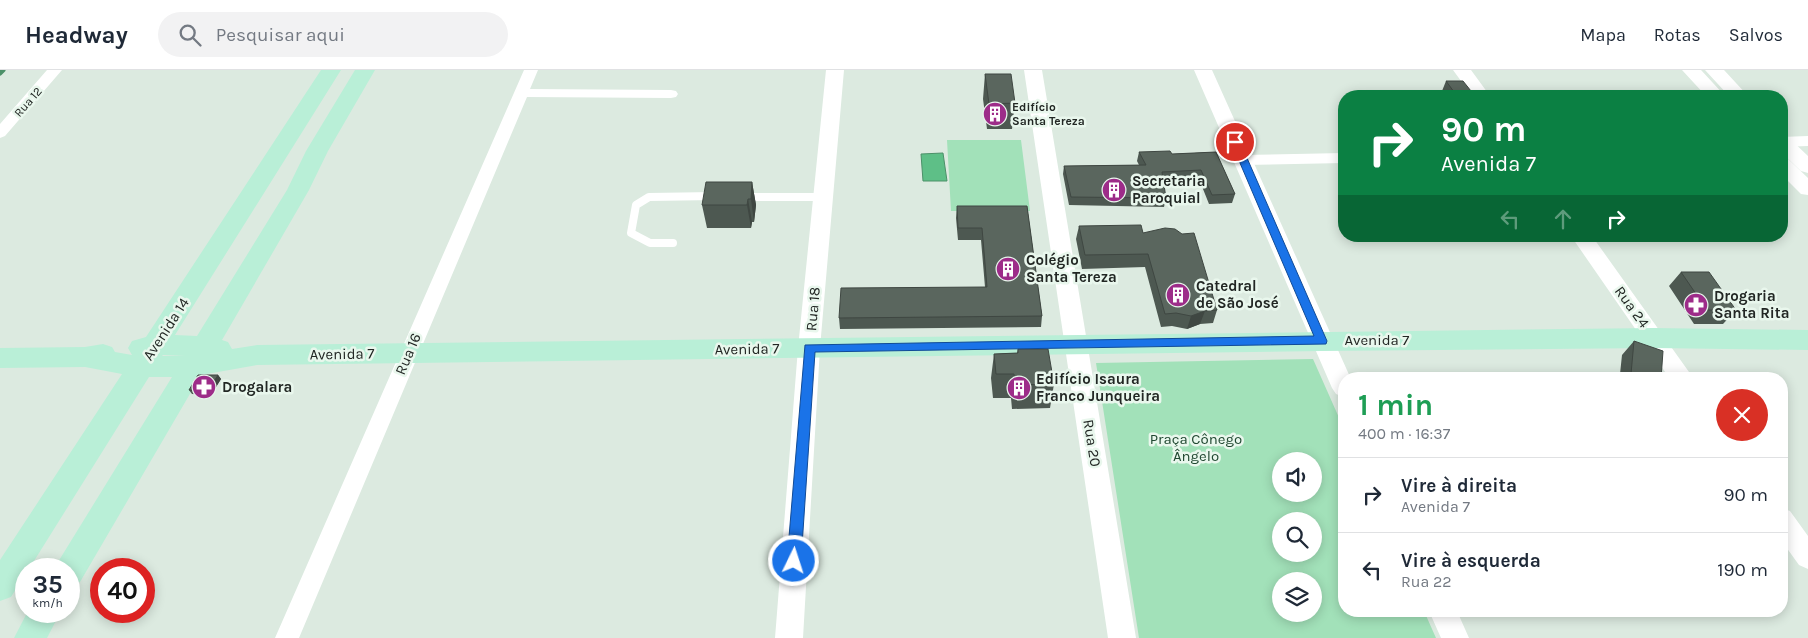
<!DOCTYPE html>
<html lang="pt">
<head>
<meta charset="utf-8">
<style>
  body { margin:0; font-family:Karla,sans-serif; background:#f2f2f3; color:#1f2937; height:100vh; display:flex; flex-direction:column; font-size:19px; white-space:nowrap }
  * { box-sizing:border-box; margin:0 }
  p { font-size:16px; color:#747a83 }
  .icon { flex:none; width:28px; height:28px; fill:none; stroke:currentColor; stroke-width:2; stroke-linecap:round; stroke-linejoin:round }
  .map { position:relative; flex:1; overflow:hidden }
  .drawer { position:absolute; left:1338px; top:302px; width:450px; height:245px; display:flex; flex-direction:column; background:#fff; border-radius:20px; box-shadow:0 2px 12px #0003 }
  .drawer>* { flex:none }
  .guide { position:absolute; left:1338px; top:20px; width:450px; height:152px; border-radius:20px; box-shadow:0 2px 12px #0003; background:#0b8043; color:#fff; overflow:hidden }
  .tools { position:absolute; left:1272px; top:382px; display:grid; gap:10px }
  .tools a { display:grid; place-items:center; width:50px; height:50px; border-radius:50%; background:#fff; box-shadow:0 2px 12px #0003; font-size:25px }
  .speed { position:absolute; left:15px; top:488px; display:flex; gap:10px; font-size:25px; font-weight:700; text-align:center }
  .speed>* { display:grid; place-content:center; width:65px; height:65px; border-radius:50%; background:#fff; box-shadow:0 2px 12px #0003; line-height:1 }
  .speed small { font-size:12px; font-weight:400 }
  .speed .limit { border:8px solid #d22; background:#fff; color:#111 }
  .pin { position:absolute; display:grid; place-items:center; width:42px; height:42px; color:#fff; margin:-21px; border:2px solid #fff; border-radius:50%; box-shadow:0 1px 5px #0007 }
  .me { position:absolute; width:55px; margin:-28px; rotate:4deg; stroke-linejoin:round; filter:drop-shadow(0 0 4px #0008) }
  .turn { display:flex; align-items:center; gap:18px; height:105px; padding:0 20px; font-size:22px }
  .turn .icon { width:65px; height:65px; stroke-width:2.5 }
  .turn b { display:block; font-size:35px; line-height:42px }
  .lanes { display:flex; align-items:center; height:48px; padding:0 20px; background:#0003; justify-content:center; gap:25px; direction:ltr }
  .lanes .off { opacity:.35 }
  .round { display:grid; place-items:center; flex:none; width:52px; height:52px; border-radius:26px; background:#f2f2f3 }
  .headline { display:flex; align-items:center; justify-content:space-between; height:85px; padding:0 20px }
  h1 { font-size:30px; font-weight:700; line-height:38px; color:#1e9e55 }
  ul { padding:0; list-style:none }
  li { display:flex; align-items:center; gap:15px; height:75px; padding:0 20px; border-top:1px solid #e0e1e3 }
  li div { flex:1 }
  li b { display:block; font-size:19px }
  li em { font-style:normal }
  header { display:flex; align-items:center; gap:30px; box-sizing:border-box; height:70px; padding:0 25px; background:#fff; border-bottom:1px solid #e0e1e3 }
  header strong { font-size:24px }
  nav { display:flex; gap:28px; margin-inline-start:auto; font-size:18px }
  .search { width:350px; height:45px; background:#f2f2f3; display:flex; align-items:center; gap:12px; box-sizing:border-box; padding:0 18px; border-radius:28px; color:#747a83; font-size:19px }
  .map>svg:first-child { display:block }
  .green { fill:#a2e1b9; fill-rule:evenodd }
  .water { fill:#5ebf87; stroke:#4c9169 }
  .lines { fill:none; stroke-linecap:round; stroke-linejoin:round }
  .stream { stroke:#4c9169; stroke-width:5 }
  .service { stroke:#fff; stroke-width:8 }
  .minor { fill:#fff; fill-rule:evenodd }
  .tertiary { fill:#fff; fill-rule:evenodd }
  .secondary { fill:#b9efd7; fill-rule:evenodd }
  .wall { fill:#4d5851 }
  .shaded-wall { fill:#3f4742 }
  .building { fill:#5a665e; stroke:#3f4742 }
  .route { fill:#1a73e8; stroke:#114b97 }
  .labels { text-anchor:middle; stroke-width:5; stroke-linejoin:round; paint-order:stroke }
  .far-street-label { font-size:12px; fill:#222724; stroke:#e9f7ed }
  .far-poi-label { font-size:12px; font-weight:bold; fill:#222724; stroke:#e9f7ed; text-anchor:start }
  .poi-label { font-size:15px; font-weight:bold; fill:#222724; stroke:#e9f7ed; text-anchor:start }
  .street-label { font-size:15px; fill:#222724; stroke:#e9f7ed }
  .park-label { font-size:15px; fill:#204831; stroke:#e9f7ed }
</style>
</head>
<body>
<header>
<strong>Headway</strong>
<div class="search"><svg class="icon" aria-label="search" viewBox="0 0 24 24"><circle cx="10" cy="10" r="6"/><path d="M15 15l6 6"/></svg>Pesquisar aqui</div>
<nav><a>Mapa</a><a>Rotas</a><a>Salvos</a></nav>
</header>
<div class="map">
<svg width="1808" height="568" viewBox="0 0 1808 568">
  <rect width="100%" height="100%" fill="#dceae0"/>
  <!-- green -->
  <path class="green" d="M947 70H1021L1030 141H951Z
    M1313 289 1344 359V541H1424L1436 568H1139L1096 293ZM1281 391H1314V424H1281ZM1281 451H1314V484H1281ZM1281 511H1314V544H1281Z"/>
  <!-- water -->
  <path class="water" d="M943 83 947 111H923L921 84Z"/>
  <g class="lines">
    <!-- stream -->
    <path class="stream" d="M0 3 3 0"/>
    <!-- service -->
    <path class="service" d="M743 127H822
      M673 173H650L631 163 636 135 649 127 715 126"/>
    <!-- minor -->
    <path class="minor" d="M47 0H62L5 66 0 68V54Z
      M524 0H538L530 19 671 20 676 21 678 24 676 27 671 28 527 27 299 568H275Z
      M1808 66V76L1781 77V67Z
      M1344 83V93L1243 95 1237 94 1235 90 1237 86 1243 85Z"/>
    <!-- tertiary -->
    <path class="tertiary" d="M826 0H844L820 278 803 568H775L798 278Z
      M1024 0H1042L1136 568H1108Z
      M1194 0H1212L1351 309H1344V327L1336 324 1332 318Z
      M1453 0H1471L1490 26H1472Z
      M1682 0H1701L1725 26H1706Z
      M1705 0H1724L1748 26H1729Z
      M1781 65 1788 67 1808 86V103L1801 101 1781 82Z
      M1781 87 1788 89 1808 108V125L1801 124 1781 104Z
      M1571 166H1592L1694 309H1670Z
      M1781 438 1790 441 1808 466V499L1799 495 1781 470Z
      M1429 541H1457L1469 568H1441Z"/>
    <!-- secondary -->
    <path class="secondary" d="M321 0H341L175 265 197 266 287 120 306 81 355 0H375L328 81 309 120 222 270 228 272 232 279 257 275 1654 258 1808 260V280L1654 278 1322 281 257 295 201 305 80 512 69 516V499H55L58 492 172 307H149L29 499H26V503L11 527 0 531V490L122 304 85 297 0 298V278L85 277 103 274 112 277 115 282 132 285 128 278 132 271 146 267ZM163 285H185L162 286Z
      M28 541H61L47 568H14Z"/>
  </g>
  <!-- wall -->
  <path class="wall" d="M985 4 1015 33 1012 59H987L983 29Z
    M1446 11 1475 26H1440Z
    M1139 82 1172 84 1216 82 1235 124 1232 133 1209 134 1199 109 1163 111 1166 128 1164 137 1069 135 1063 104 1064 96 1139 95 1137 91Z
    M752 112 756 135 754 152H752L751 158H707L702 135Z
    M957 136H1027L1042 246 1041 257 840 259 839 248 985 217 981 170H958L956 148Z
    M1079 156 1143 163 1217 240 1213 253 1200 254 1187 259 1172 256 1161 257 1145 197 1082 199 1076 169Z
    M1681 202 1736 240 1723 254H1694L1669 216Z
    M1634 271 1661 309H1607L1611 304H1620L1622 285Z
    M1018 279 1054 314 1050 338 1012 339 1011 328H993L991 308 994 284 1017 283Z
    M218 305 221 309 211 325 192 324 189 320Z"/>
  <!-- shaded-wall -->
  <path class="shaded-wall" d="M752 112 756 135 754 152 751 129Z
    M748 129 752 152 751 158 747 135Z
    M1205 241 1200 254 1187 259 1191 246Z
    M218 305 221 309 211 325 208 321Z"/>
  <!-- building -->
  <path class="building" d="M985 4H1011L1015 33 989 34Z
    M1446 11H1463L1475 26H1457Z
    M1170 81 1172 84 1216 82 1235 124 1212 125 1201 100 1162 102 1166 128 1071 127 1064 96 1146 95 1139 82Z
    M706 112H752L751 129H748L747 135H702Z
    M957 136H1027L1042 246 839 248 841 218 987 217 982 158H958Z
    M1141 155 1143 163 1165 158 1175 159 1182 164 1194 163 1217 240 1205 241 1191 246 1176 243 1165 244 1148 184 1085 185 1079 156Z
    M1681 202H1709L1736 240H1707Z
    M1634 271 1663 281 1661 309H1614L1611 304H1631Z
    M1018 279H1048L1054 314 1015 315 1014 304H996L994 284 1018 283Z
    M198 305H218L208 321 189 320Z"/>
  <!-- route -->
  <path class="route" d="M1235 69 1240 72 1327 271 1326 274 815 282 801 491 799 495 794 497 789 495 787 491 805 275 1314 266 1231 72Z"/>
  <!-- icons -->
  <defs>
    <g id="building-disc" transform="scale(1.25)"><circle r="9.5" fill="#9d2c89" stroke="#e9f7ed"/><path d="M-4-6H4V6H1V3H-1V6H-4ZM-2.5-4.3h1.7v1.8h-1.7ZM.8-4.3h1.7v1.8H.8ZM-2.5-1h1.7V.8h-1.7ZM.8-1h1.7V.8H.8Z" fill="#fff"/></g>
    <g id="pharmacy-disc" transform="scale(1.25)"><circle r="9.5" fill="#9d2c89" stroke="#e9f7ed"/><path d="M-2-6h4v4h4v4h-4v4h-4v-4h-4v-4h4Z" fill="#fff"/></g>
  </defs>
  <g fill-rule="evenodd">
    <use href="#building-disc" x="995" y="44"/>
    <use href="#building-disc" x="1114" y="120"/>
    <use href="#building-disc" x="1008" y="199"/>
    <use href="#building-disc" x="1178" y="225"/>
    <use href="#pharmacy-disc" x="1696" y="235"/>
    <use href="#pharmacy-disc" x="204" y="317"/>
    <use href="#building-disc" x="1019" y="318"/>
  </g>
  <g class="labels">
    <!-- far-street labels -->
    <g class="far-street-label">
      <text transform="translate(28 32) rotate(-49)" y="4">Rua 12</text>
    </g>
    <!-- far-poi labels -->
    <g class="far-poi-label">
      <text x="1012" y="41">Edifício<tspan x="1012" dy="14">Santa Tereza</tspan></text>
    </g>
    <!-- poi labels -->
    <g class="poi-label">
      <text x="1132" y="116">Secretaria<tspan x="1132" dy="17">Paroquial</tspan></text>
      <text x="1026" y="195">Colégio<tspan x="1026" dy="17">Santa Tereza</tspan></text>
      <text x="1196" y="221">Catedral<tspan x="1196" dy="17">de São José</tspan></text>
      <text x="1714" y="231">Drogaria<tspan x="1714" dy="17">Santa Rita</tspan></text>
      <text x="1036" y="314">Edifício Isaura<tspan x="1036" dy="17">Franco Junqueira</tspan></text>
      <text x="222" y="322">Drogalara</text>
    </g>
    <!-- street labels -->
    <g class="street-label">
      <text transform="translate(1632 237) rotate(54)" y="5">Rua 24</text>
      <text transform="translate(813 239) rotate(-85)" y="5">Rua 18</text>
      <text transform="translate(166 259) rotate(-57)" y="5">Avenida 14</text>
      <text x="1377" y="275">Avenida 7</text>
      <text transform="translate(747 279) rotate(-1)" y="5">Avenida 7</text>
      <text transform="translate(342 284) rotate(-1)" y="5">Avenida 7</text>
      <text transform="translate(408 284) rotate(-67)" y="5">Rua 16</text>
      <text transform="translate(1092 373) rotate(81)" y="5">Rua 20</text>
    </g>
    <!-- park labels -->
    <g class="park-label">
      <text x="1196" y="374">Praça Cônego<tspan x="1196" dy="17">Ângelo</tspan></text>
    </g>
  </g>
</svg>
<div class="tools">
<a><svg class="icon" aria-label="sound" viewBox="0 0 24 24"><path d="M4 9h4l5-4v14l-5-4H4zM17 9q2 3 0 6"/></svg></a>
<a><svg class="icon" aria-label="search" viewBox="0 0 24 24"><circle cx="10" cy="10" r="6"/><path d="M15 15l6 6"/></svg></a>
<a><svg class="icon" aria-label="layers" viewBox="0 0 24 24"><path d="M12 4l9 5-9 5-9-5zM3 14l9 5 9-5"/></svg></a>
</div>
<div class="speed"><div>35<small>km/h</small></div><div class="limit">40</div></div>
<div class="pin" style="left:1235px;top:72px;background:#d93025"><svg class="icon" aria-label="arrive" viewBox="0 0 24 24"><path d="M6 21V4h12l-3 4 3 4H6"/></svg></div>
<svg class="me" style="left:794px;top:491px" viewBox="-20 -20 40 40"><circle r="17" fill="#1a73e8" stroke="#fff" stroke-width="3"/><path d="M0-11L8 9 0 5-8 9z" fill="#fff"/></svg>
<div class="guide">
<div class="turn"><svg class="icon" aria-label="right" viewBox="0 0 24 24"><path d="M7 20v-9h11M14 6l5 5-5 5"/></svg><div><b>90 m</b>Avenida 7</div></div>
<div class="lanes"><svg class="icon off" aria-label="left" viewBox="0 0 24 24"><path d="M17 20v-9H6M10 6l-5 5 5 5"/></svg><svg class="icon off" aria-label="ahead" viewBox="0 0 24 24"><path d="M12 20V5M6 11l6-6 6 6"/></svg><svg class="icon" aria-label="right" viewBox="0 0 24 24"><path d="M7 20v-9h11M14 6l5 5-5 5"/></svg></div>
</div>
<section class="drawer">
<div class="headline"><div><h1>1 min</h1><p>400 m · 16:37</p></div><a class="round" style="background:#d93025;color:#fff"><svg class="icon" aria-label="close" viewBox="0 0 24 24"><path d="M6 6l12 12M18 6L6 18"/></svg></a></div>
<ul>
<li><svg class="icon" aria-label="right" viewBox="0 0 24 24"><path d="M7 20v-9h11M14 6l5 5-5 5"/></svg><div><b>Vire à direita</b><p>Avenida 7</p></div><em>90 m</em></li>
<li><svg class="icon" aria-label="left" viewBox="0 0 24 24"><path d="M17 20v-9H6M10 6l-5 5 5 5"/></svg><div><b>Vire à esquerda</b><p>Rua 22</p></div><em>190 m</em></li>
</ul>
</section>
</div>
</body>
</html>
